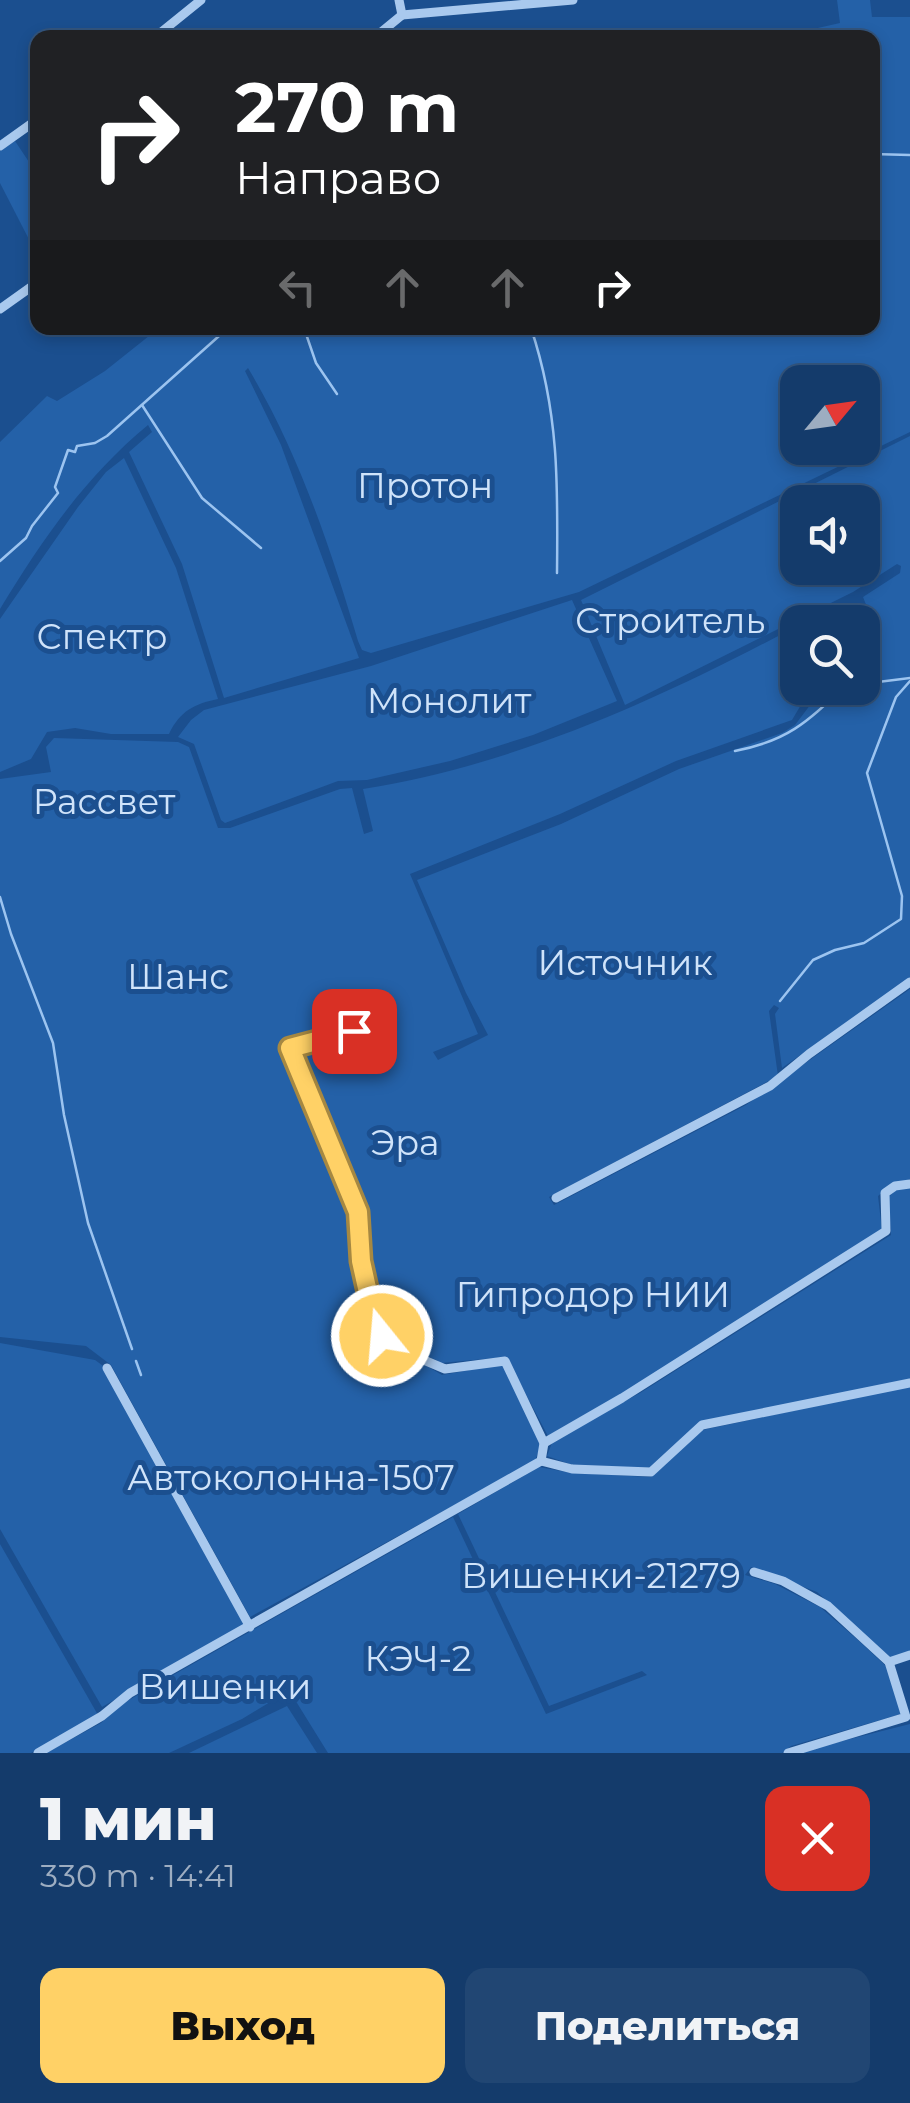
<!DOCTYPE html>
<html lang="ru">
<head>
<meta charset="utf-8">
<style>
	body { margin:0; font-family:Montserrat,sans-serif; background:#214673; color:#f1f3f6; height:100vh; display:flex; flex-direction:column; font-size:38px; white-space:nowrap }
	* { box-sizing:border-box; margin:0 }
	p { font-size:32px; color:#9dadc1 }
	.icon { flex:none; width:55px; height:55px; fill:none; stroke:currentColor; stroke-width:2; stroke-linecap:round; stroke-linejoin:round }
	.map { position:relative; height:1753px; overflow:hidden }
	.panel { display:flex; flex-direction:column; background:#143b6b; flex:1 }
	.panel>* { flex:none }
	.banner { position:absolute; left:30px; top:30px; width:850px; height:305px; border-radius:20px; box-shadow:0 5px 15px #0003,0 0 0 2px #33557e; background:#202124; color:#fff; overflow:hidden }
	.needle { width:65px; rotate:61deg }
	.controls { position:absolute; left:780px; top:365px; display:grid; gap:20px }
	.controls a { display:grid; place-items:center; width:100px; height:100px; border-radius:20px; background:#143b6b; box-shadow:0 5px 15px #0003,0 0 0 2px #33557e; font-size:50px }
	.pin { position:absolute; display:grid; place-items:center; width:85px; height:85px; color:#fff; margin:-42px; border-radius:20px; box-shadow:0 5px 15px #0006 }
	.me { position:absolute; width:110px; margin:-55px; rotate:343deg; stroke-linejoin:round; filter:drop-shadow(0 0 8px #0008) }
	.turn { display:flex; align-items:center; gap:35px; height:210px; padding:0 40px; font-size:45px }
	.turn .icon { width:130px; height:130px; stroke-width:2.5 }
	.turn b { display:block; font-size:70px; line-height:85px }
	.lanes { display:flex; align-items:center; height:95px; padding:0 40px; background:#0003; justify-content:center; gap:50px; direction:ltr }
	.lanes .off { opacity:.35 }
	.round { display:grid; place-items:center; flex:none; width:105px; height:105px; border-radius:20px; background:#214673 }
	.overview { display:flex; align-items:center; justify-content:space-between; height:170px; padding:0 40px }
	h1 { font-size:60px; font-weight:800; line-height:75px }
	.primary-button { display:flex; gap:20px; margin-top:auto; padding:20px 40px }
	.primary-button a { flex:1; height:115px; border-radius:20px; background:#ffd166; color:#111; font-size:40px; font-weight:800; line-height:115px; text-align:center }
	.primary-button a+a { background:#214673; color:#f1f3f6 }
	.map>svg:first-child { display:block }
	.green { fill:#2461a8; fill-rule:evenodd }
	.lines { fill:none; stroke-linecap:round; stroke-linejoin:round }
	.stream { stroke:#9cc4f0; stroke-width:2.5 }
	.minor { stroke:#a9c9ee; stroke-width:9 }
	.route-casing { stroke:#a68842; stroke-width:25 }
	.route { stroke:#ffd166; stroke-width:18 }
	.labels { text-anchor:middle; stroke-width:10; stroke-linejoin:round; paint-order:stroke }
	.park-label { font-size:35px; fill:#cfe3fa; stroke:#1b4f8f }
</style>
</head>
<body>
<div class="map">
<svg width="910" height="1753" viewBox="0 0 910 1753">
	<rect width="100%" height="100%" fill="#1b4f8f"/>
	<g class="green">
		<path d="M837,0H870L872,17H910V432L579,592L371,653L362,650L358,641C331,549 298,451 248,368L245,371L281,445L359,658L224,698L182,564L129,452L152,432L148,425C85,477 42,540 0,609V442L47,396L57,401L105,371L159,328H872V38L794,37L800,32L840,23ZM798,382H862V448H798Z"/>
		<path d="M15,141L37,174V255L0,183V151Z"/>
		<path d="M910,436V978L782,1068L775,1014L779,1008L774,1005L769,1011L778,1076L549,1197L554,1205L746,1105L910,989V1179L886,1189L878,1196L882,1230L625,1392L548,1436L506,1357L441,1363C427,1353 411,1355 394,1350L374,1306L363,1219L295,1053L358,1034L355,1029L285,1046L355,1218L365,1309L382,1355L383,1368L420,1362L442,1375L503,1364L541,1445L535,1461L250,1617L111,1365L86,1346L0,1337V779L51,772L46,747L54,738L178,742L189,747L218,828H230L340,789L352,788L364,834L373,831L363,789C516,765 662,698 797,626L798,688H811L792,720L676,761L560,814L410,874L478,1034L433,1052L438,1060L488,1035L466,993L417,880L561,824L679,769L782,733L795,725L823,688H862L863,658L872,652L874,625L863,597L900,573L901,566L897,564L853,592L625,705L581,600ZM798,502H862V568H798Z"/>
		<path d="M124,458L176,568L218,699C194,704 180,711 169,734H111L75,728L47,732L31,759L0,772V619L78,507L106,472Z"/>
		<path d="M572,600L617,701L533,735L450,761L367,780L338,781L225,823L221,820L194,744L178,737L191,720L204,710L371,666Z"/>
		<path d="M910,1187V1380L700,1422L652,1468L575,1466L547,1456L553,1440L640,1393L891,1235L888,1198L896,1189Z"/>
		<path d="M0,1343L95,1360L106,1368L246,1624L102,1707L0,1529Z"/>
		<path d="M910,1386V1651L891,1658L817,1592L751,1567L745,1575L775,1584L820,1607L859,1641L887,1667L901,1714L791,1746L782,1753H328L297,1703L285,1693L242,1719L169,1753H46L101,1723L120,1705L453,1517L546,1714L647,1675L642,1671L549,1706L458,1514L539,1467L572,1473L651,1477L702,1430Z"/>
		<path d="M0,1544L98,1715L31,1753H0Z"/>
		<path d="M287,1706L317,1753H189Z"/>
		<path d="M910,1724V1753H794Z"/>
	</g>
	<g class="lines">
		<g class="stream">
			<path d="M872,154L910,155"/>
			<path d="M304,328L316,363L337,394"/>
			<path d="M531,328C559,412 558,485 557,573"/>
			<path d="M142,405L202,498L261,548"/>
			<path d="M0,561L26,538L32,526L58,493L55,487L68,450L75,452L77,446L95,443L107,436L228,328"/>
			<path d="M862,684L910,678"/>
			<path d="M735,751C787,741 806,723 843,688"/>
			<path d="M0,897L11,934L53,1043L64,1115L88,1223L132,1349"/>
			<path d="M780,1001L813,960L835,950L864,943L901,919L902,896L867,773L896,697L910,681"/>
			<path d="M136,1361L141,1375"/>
		</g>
		<g class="minor">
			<path d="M402,15L573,0"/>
			<path d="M154,38L201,0"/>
			<path d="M374,38L402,15L399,0"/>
			<path d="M0,146L38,119"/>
			<path d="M0,309L38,282"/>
			<path d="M556,1198L770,1086L809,1054L910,982"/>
			<path d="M107,1368L250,1627"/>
			<path d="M544,1443L622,1398L886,1231L885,1193L895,1186L910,1184"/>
			<path d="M541,1461L572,1469L651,1472L702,1425L910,1383"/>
			<path d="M754,1572L783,1581L828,1606L889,1662L906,1717L788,1753"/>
			<path d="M889,1662L910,1655"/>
			<path d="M38,1753L102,1716L130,1693L541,1461L544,1443L505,1361L445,1369L419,1358L390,1357L373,1315L361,1261L358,1212L290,1048L354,1031"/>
		</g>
	</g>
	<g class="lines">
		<defs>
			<path id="route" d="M354,1031L290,1048L358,1212L361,1261L373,1315L382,1336"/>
		</defs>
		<use href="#route" class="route-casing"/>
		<use href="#route" class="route"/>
	</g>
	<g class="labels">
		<g class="park-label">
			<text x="425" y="498">Протон</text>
			<text x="670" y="633">Строитель</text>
			<text x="102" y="649">Спектр</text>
			<text x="449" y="713">Монолит</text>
			<text x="104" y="814">Рассвет</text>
			<text x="625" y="975">Источник</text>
			<text x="178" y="989">Шанс</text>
			<text x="405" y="1155">Эра</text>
			<text x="593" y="1307">Гипродор НИИ</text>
			<text x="291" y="1490">Автоколонна-1507</text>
			<text x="601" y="1588">Вишенки-21279</text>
			<text x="418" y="1671">КЭЧ-2</text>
			<text x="225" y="1699">Вишенки</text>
		</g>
	</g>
</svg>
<div class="controls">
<a><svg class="needle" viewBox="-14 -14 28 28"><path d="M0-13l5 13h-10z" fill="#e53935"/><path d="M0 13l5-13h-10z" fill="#9dadc1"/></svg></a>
<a><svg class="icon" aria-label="sound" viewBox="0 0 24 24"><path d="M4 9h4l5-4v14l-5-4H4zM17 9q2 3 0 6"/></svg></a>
<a><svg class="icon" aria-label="search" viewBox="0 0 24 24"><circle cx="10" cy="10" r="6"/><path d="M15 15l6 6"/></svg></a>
</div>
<div class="pin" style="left:354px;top:1031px;background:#d93025"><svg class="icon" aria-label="arrive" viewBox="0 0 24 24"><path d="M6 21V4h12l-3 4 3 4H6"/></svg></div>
<svg class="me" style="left:382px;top:1336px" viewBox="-20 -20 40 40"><circle r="17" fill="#ffd166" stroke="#fff" stroke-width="3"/><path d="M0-11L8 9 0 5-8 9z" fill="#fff"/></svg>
<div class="banner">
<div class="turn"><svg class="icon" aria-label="right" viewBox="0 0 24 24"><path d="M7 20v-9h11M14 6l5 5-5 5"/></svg><div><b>270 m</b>Направо</div></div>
<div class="lanes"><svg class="icon off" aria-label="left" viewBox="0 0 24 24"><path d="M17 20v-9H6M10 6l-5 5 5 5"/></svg><svg class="icon off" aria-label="ahead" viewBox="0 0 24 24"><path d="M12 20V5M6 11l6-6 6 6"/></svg><svg class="icon off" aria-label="ahead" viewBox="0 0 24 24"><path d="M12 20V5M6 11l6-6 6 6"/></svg><svg class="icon" aria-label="right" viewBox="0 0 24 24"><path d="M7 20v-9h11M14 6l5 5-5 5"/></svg></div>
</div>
</div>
<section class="panel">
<div class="overview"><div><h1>1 мин</h1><p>330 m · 14:41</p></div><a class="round" style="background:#d93025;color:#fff"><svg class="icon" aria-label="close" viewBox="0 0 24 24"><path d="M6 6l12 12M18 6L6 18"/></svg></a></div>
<div class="primary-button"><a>Выход</a><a>Поделиться</a></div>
</section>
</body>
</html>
